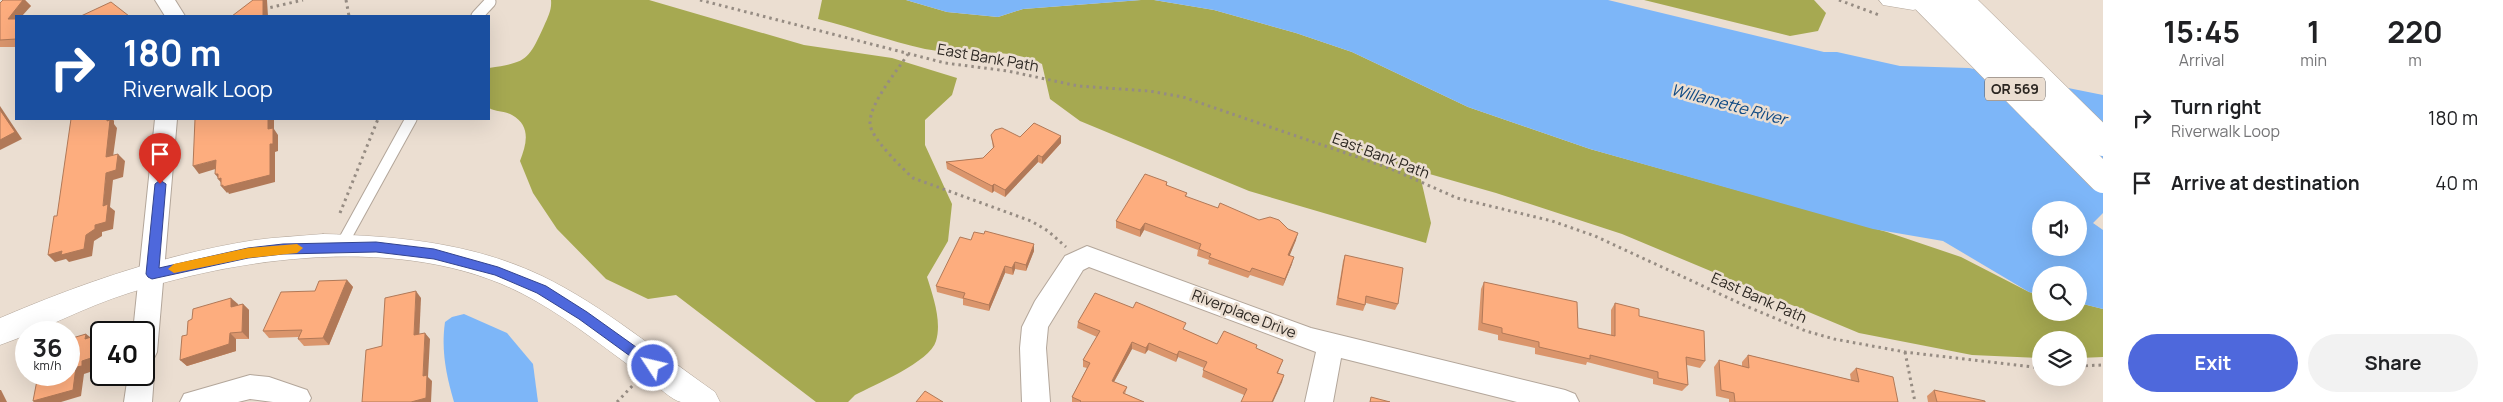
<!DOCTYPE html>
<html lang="en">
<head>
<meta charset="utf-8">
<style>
	body { margin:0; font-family:Manrope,sans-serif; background:#f2f2f2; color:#202124; height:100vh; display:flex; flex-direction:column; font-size:19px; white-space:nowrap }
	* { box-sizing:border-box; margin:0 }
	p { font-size:16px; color:#757577 }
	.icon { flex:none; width:28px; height:28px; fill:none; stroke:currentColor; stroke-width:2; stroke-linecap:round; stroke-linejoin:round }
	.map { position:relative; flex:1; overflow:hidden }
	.details { display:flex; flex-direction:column; background:#fff; width:400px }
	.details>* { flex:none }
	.hud { position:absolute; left:15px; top:15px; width:475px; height:105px; border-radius:0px; box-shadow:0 5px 20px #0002; background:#1a4fa0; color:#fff; overflow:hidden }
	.fabs { position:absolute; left:2032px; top:201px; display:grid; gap:10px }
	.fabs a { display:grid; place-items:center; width:55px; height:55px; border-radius:50%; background:#fff; box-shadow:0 5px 20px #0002; font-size:25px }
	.speed { position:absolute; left:15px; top:321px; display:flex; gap:10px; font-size:25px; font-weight:700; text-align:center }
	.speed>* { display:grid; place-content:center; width:65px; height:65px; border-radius:50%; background:#fff; box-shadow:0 5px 20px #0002; line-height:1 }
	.speed small { font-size:12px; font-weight:400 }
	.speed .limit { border:2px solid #111; border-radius:8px; background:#fff; color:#111 }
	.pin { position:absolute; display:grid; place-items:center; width:42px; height:42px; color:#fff; margin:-51px -21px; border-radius:50% 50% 50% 0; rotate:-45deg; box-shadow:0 0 5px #0007 }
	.pin .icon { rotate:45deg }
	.me { position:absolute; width:55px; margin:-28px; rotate:305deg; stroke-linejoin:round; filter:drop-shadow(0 0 4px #0008) }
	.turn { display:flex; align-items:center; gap:18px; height:105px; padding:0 25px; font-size:22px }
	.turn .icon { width:65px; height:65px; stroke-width:2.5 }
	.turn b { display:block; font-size:35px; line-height:42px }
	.eta { display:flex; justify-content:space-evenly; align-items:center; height:85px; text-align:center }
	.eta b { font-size:30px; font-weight:700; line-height:35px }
	.cta { display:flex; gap:10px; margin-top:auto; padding:10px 25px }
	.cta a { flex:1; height:58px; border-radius:30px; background:#4e68dc; color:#fff; font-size:20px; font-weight:700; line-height:58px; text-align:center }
	.cta a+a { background:#f2f2f2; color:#202124 }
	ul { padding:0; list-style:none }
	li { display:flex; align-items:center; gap:15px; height:65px; padding:0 25px }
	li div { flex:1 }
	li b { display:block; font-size:19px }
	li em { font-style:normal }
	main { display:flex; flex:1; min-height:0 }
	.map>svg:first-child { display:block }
	.forest { fill:#a6a951 }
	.water { fill:#7db6f8; fill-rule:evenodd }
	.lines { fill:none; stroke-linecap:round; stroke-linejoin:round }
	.service-casing { stroke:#b3a69a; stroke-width:13 }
	.minor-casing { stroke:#b3a69a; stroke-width:2 }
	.tertiary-casing { stroke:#b3a69a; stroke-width:1 }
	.path { stroke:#968c83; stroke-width:3; stroke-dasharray:2.5 4; stroke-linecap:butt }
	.service { stroke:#fff; stroke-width:11 }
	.minor { fill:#fff; fill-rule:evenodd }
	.tertiary { fill:#fff; fill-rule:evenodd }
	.motorway-bridge-casing { stroke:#b3a69a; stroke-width:29; stroke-linecap:butt }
	.motorway-bridge { stroke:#fff; stroke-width:28 }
	.wall { fill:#da956c }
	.shaded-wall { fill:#b17958 }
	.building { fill:#fdad7e; stroke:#b17958 }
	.route { fill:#4e68dc; stroke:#33448f }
	.slow { fill:#f59e0b }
	.labels { text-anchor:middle; stroke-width:5; stroke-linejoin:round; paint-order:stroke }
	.shield { fill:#ebded1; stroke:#655d56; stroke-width:1 }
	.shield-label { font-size:14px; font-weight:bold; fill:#2b2621 }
	.street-label { font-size:15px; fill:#2b2621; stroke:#ebded1 }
	.water-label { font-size:16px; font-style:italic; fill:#0c4883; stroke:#ebded1 }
</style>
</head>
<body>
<main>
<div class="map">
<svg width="2103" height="402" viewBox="0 0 2103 402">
	<rect width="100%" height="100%" fill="#ebded1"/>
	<g class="forest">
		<path d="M551,0H649L804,45L892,58L957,78L952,95L925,120V145L952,204L948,241L927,277C933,296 942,321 936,341C930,362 874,385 855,395L848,402H816L676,295L648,299L606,279L557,229L533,193L520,161C527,143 531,126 512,115C505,111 496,112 489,108V68C527,62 528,61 544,26C548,17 552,10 551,0Z"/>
		<path d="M822,0H906L947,12L998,17L1023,9L1141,0H1154L1214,10L1296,33L1352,52L1468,107L1590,149L1887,232L1961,257L2029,292L2041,295V312H2079V303L2103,309V357L2079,358V340H2041V358L1972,355L1859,333L1622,234L1496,193L1419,171L1431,223L1426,243L1249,191L1080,121L1050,99L1042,64C1006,45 963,57 925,49C889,41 854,28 818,19Z"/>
		<path d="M1644,0H1814L1826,13L1818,31L1790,36Z"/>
	</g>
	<g class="water">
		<path d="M906,0H1141L1023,9L998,17L947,12Z"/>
		<path d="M1154,0H1608L1824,52H1837L1900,66L1969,68L2103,95V213L2093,223L2103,230V309L2079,303V275H2041V295L2029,292L1943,241L1873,229L1590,149L1468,107L1352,52L1296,33L1214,10ZM2041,210H2079V248H2041Z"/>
		<path d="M464,314L507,333L533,364L538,402H454C446,375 441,350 445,322L452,317Z"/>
	</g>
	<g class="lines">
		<defs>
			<g id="service">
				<path d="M477,16L490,2"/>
				<path d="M341,246L411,119"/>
			</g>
			<g id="minor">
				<path d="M155,0H175L185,16H165Z"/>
				<path d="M155,119H177L157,352L153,360L144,363V332H133Z"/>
				<path d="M1087,246L1311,328L1565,390L1575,394L1579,402H1517L1341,358L1333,402H1305L1316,352L1089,267L1083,270L1048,327L1046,348L1050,402H1022L1020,348L1022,327L1035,301L1065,256Z"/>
				<path d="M144,364L150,367L154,375L152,402H124L128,375H144Z"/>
				<path d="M250,375L269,377L307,390L311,398L309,402H273L250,399L238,402H180L184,394Z"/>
			</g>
			<g id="tertiary">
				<path d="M1879,0H1938L1934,5L1913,10L1883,5Z"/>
				<path d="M323,234C398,236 473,243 542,276C604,306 659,353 715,392L720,402C708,402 693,402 681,402C671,400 658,386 649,380C611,353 575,323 534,300C418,233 251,254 129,293C84,307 43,330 0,345V318C82,283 166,254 255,240C277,237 301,236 323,234Z"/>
			</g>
		</defs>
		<use href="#service" class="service-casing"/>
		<use href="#minor" class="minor-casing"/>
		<use href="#tertiary" class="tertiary-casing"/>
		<g class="path">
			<path d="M346,0L349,16"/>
			<path d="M700,0L945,63L1008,71L1078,86L1149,91L1183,97L1389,168L1457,198L1552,221L1595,236L1748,307L1806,331L1834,339L1905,352L2041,368"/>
			<path d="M1839,0L1879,15"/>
			<path d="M264,9L303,0"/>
			<path d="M908,54C897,71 869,104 870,124C871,138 903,169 913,178L1031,221L1048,231L1066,247"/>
			<path d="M340,213L378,119"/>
			<path d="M1905,352L1915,402"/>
			<path d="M2079,366L2103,365"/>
			<path d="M617,402L636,382"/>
		</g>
		<use href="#service" class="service"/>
		<use href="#minor" class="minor"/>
		<use href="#tertiary" class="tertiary"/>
		<defs>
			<g id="motorway-bridge">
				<path d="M1926,0L2103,179"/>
				<path d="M1958,0L2103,142"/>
			</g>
		</defs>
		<use href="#motorway-bridge" class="motorway-bridge-casing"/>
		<use href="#motorway-bridge" class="motorway-bridge"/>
	</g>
	<g class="wall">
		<path d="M3,0H25L31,6L16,16V47H0V3Z"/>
		<path d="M991,135L1020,137L1061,136V143L1042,164L1038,162L1005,197L994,191L992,193L947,169L946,162L983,158L993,148Z"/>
		<path d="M1167,182V186L1187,193L1186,197L1296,240L1289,256L1292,264L1283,286L1250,275L1248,278L1208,264L1209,260L1197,256L1198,250L1144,230L1140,237L1116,228V221Z"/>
		<path d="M971,240L1034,251L1026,271L1015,269L1013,275L1005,273L989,311L963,305V299L937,292L936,286Z"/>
		<path d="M1345,255L1398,304L1395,310L1366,303L1363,311L1336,305L1343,261Z"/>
		<path d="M347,280L353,287L329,345L304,346L298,339L299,337L269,338L263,331L315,291Z"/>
		<path d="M1484,282L1578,328L1611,335V310L1615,303L1639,316L1705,361L1700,368L1687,365L1688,385L1682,391L1653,384V379L1587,362L1586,365L1535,354V348L1498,340V335L1478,330L1481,289Z"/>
		<path d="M238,304V305L243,304L249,310V339H236V351L187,366L180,360L187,335Z"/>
		<path d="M1078,322L1185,330L1217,344L1256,349L1283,360L1278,373L1282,382L1244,395L1202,377L1204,368L1178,357L1176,362L1148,350L1145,354L1132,349L1114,382L1127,387L1125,394L1144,402H1072V397L1087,368L1083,367V360L1097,337L1077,328Z"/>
		<path d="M1748,355L1851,380L1850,374L1856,368L1898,402H1729V399L1716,396L1714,367L1719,360L1742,366V362Z"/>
		<path d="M1934,390L1985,402H1928L1927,396Z"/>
	</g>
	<g class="shaded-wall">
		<path d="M23,0H25L31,6L22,16H16V23L8,19Z"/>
		<path d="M263,0H267L268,16H263Z"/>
		<path d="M0,106L22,139L0,150Z"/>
		<path d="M107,119H113L114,121V124L117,128L112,164L106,157Z"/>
		<path d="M268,119H274V129L278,135V151L275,152V182L229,194L228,192L227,193L221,186L223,185L218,179H219L215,174L268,129Z"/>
		<path d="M1061,136V143L1042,164V157Z"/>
		<path d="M118,154L125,161L123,177L113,180L110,207L115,211L113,229L102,232V236L94,241L92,256L69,262L66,259L55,262L48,255L86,235L95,225L103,206L106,173Z"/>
		<path d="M1038,155V162L1005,197V190Z"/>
		<path d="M216,160L222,167L199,174L193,166Z"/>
		<path d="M994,184V191L992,193V186Z"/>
		<path d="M1145,223L1144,230L1140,237V230Z"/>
		<path d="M1298,233L1296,240L1287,262L1288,255Z"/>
		<path d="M1034,244V251L1026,271V265Z"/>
		<path d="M1294,257L1292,264L1283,286L1285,279Z"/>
		<path d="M1015,262V269L1013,275L1012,268Z"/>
		<path d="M1005,266V273L989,311V305Z"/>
		<path d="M347,280L353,287L329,345L323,338Z"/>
		<path d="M416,291L421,298L419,342L414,335Z"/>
		<path d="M231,298L238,304L237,314L231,307Z"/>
		<path d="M243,304L249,310V339L242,332Z"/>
		<path d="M230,333L236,339V351L187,366L180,360Z"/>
		<path d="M425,333L430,339L428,377L432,381L431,402H411L423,376Z"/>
		<path d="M86,334L94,340L85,339Z"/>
		<path d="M94,336L101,342V349L99,365L90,367V372L84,374L81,396L61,402H34L33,401L76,367L82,361Z"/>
		<path d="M1132,342V349L1111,387L1112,381Z"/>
		<path d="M1149,343L1148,350L1145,354L1146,348Z"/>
		<path d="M1179,351L1178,357L1176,362L1177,355Z"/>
		<path d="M1284,375L1282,382L1273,402H1272Z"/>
		<path d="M0,390H1L7,402H0Z"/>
	</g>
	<g class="building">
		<path d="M3,0H23L8,19H16V39L0,40V3Z"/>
		<path d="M253,0H263V16H232Z"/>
		<path d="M111,2L129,16H81Z"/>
		<path d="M0,110L15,132L0,140Z"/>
		<path d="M71,119H107V121L110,120L106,157L118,154L116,170L106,173L103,206L108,204L106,222L95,225V229L86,235L84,249L61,255L62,251L48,255L54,216H57Z"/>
		<path d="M195,119H268V129L273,128V144H270V175L223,187V185L221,186V178L218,179V174H215L216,160L193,166Z"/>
		<path d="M1034,123L1061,136L1042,157L1038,155L1005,190L994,184L992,186L946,162L983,158L994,147L991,135L995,130L1002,128L1020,137Z"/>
		<path d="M1145,174L1167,182L1166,185L1187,193L1185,196L1218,208L1220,203L1259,220L1270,217L1279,220L1288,229L1298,233L1288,255L1294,257L1285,279L1252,268L1250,272L1209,257L1211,254L1199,249L1201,244L1145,223L1140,230L1116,221Z"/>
		<path d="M985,231L1034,244L1026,265L1015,262L1012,268L1005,266L989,305L963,298L965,293L936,286L960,237L971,240L974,232L984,234Z"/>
		<path d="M1345,255L1403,268L1398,304L1366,296L1365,305L1338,298Z"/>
		<path d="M347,280L323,338L298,339L302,330L263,331L281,292L315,291L319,281Z"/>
		<path d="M1484,282L1577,302L1578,328L1615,336V303L1639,309V316L1704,331L1705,361L1686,357L1688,385L1658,378V372L1590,355V359L1539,347V342L1502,333V328L1482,323Z"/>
		<path d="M416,291L414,335L425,333L423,376L427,375L426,398L411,402H362L366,350L382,346L385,298Z"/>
		<path d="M1095,293L1133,308L1136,302L1186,323L1183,329L1217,344L1224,331L1257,345L1256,348L1283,360L1277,373L1284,375L1272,402H1241L1247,389L1203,370L1207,362L1179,351L1177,355L1149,343L1146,348L1132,342L1112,381L1127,387L1123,393L1144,402H1080L1081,401L1072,397L1090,363L1083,360L1100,331L1078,322Z"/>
		<path d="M231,298V307L243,304L242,332L230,333L229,344L180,360L182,336L187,335L188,321L192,319L193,309Z"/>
		<path d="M86,334L85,339L94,336L91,358L82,361V366L76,367L73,390L33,401L38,375H69V339Z"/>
		<path d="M1748,355L1859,382L1856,368L1893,377L1898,402H1735L1734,393L1721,390L1719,360L1749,368Z"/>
		<path d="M1934,390L1985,401V402H1937Z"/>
		<path d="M925,391L943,402H916Z"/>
		<path d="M1371,397L1390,402H1370Z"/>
	</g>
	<path class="route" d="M160,180L166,184L159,268L248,248L283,244L376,242L434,249L498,267L546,286L587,312L657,362L659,366L653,371L648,369L579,319L537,293L495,275L434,259L376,252L283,254L248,258L152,279L148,277L146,274L155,184Z"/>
	<path class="slow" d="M297,244L303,248L297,253L248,258L174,273L168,269L174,264L248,248Z"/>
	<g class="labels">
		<rect class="shield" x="1985" y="77.5" width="60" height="23" rx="4"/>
		<g class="shield-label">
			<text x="2015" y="94">OR 569</text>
		</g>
		<g class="street-label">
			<text transform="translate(988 58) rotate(10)" y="5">East Bank Path</text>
			<text transform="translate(1381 156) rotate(21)" y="5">East Bank Path</text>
			<text transform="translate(1759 298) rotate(24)" y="5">East Bank Path</text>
			<text transform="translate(1244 314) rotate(21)" y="5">Riverplace Drive</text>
		</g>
		<g class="water-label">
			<text transform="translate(1729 104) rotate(15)" y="6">Willamette River</text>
		</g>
	</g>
</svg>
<div class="fabs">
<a><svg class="icon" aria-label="sound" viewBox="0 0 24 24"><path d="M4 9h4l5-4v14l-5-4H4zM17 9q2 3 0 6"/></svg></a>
<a><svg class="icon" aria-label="search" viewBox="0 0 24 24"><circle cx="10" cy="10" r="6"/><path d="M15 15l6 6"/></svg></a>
<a><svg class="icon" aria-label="layers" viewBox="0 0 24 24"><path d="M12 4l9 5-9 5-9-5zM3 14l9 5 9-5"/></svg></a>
</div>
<div class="speed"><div>36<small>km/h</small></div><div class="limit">40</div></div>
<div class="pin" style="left:160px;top:184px;background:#d93025"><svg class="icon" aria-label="arrive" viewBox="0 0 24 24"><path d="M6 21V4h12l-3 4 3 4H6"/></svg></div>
<svg class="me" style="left:653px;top:366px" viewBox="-20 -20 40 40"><circle r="17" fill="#4e68dc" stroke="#fff" stroke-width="3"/><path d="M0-11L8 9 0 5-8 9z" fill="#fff"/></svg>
<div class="hud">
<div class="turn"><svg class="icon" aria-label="right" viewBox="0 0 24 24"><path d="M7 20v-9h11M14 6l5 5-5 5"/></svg><div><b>180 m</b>Riverwalk Loop</div></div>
</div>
</div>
<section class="details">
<div class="eta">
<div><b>15:45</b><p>Arrival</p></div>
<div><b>1</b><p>min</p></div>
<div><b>220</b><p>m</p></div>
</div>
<ul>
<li><svg class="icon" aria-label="right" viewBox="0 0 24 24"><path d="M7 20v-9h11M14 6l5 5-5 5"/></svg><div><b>Turn right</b><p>Riverwalk Loop</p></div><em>180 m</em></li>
<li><svg class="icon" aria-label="arrive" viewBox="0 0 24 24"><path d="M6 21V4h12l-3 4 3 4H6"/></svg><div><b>Arrive at destination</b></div><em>40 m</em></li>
</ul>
<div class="cta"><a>Exit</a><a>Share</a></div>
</section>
</main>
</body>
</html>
